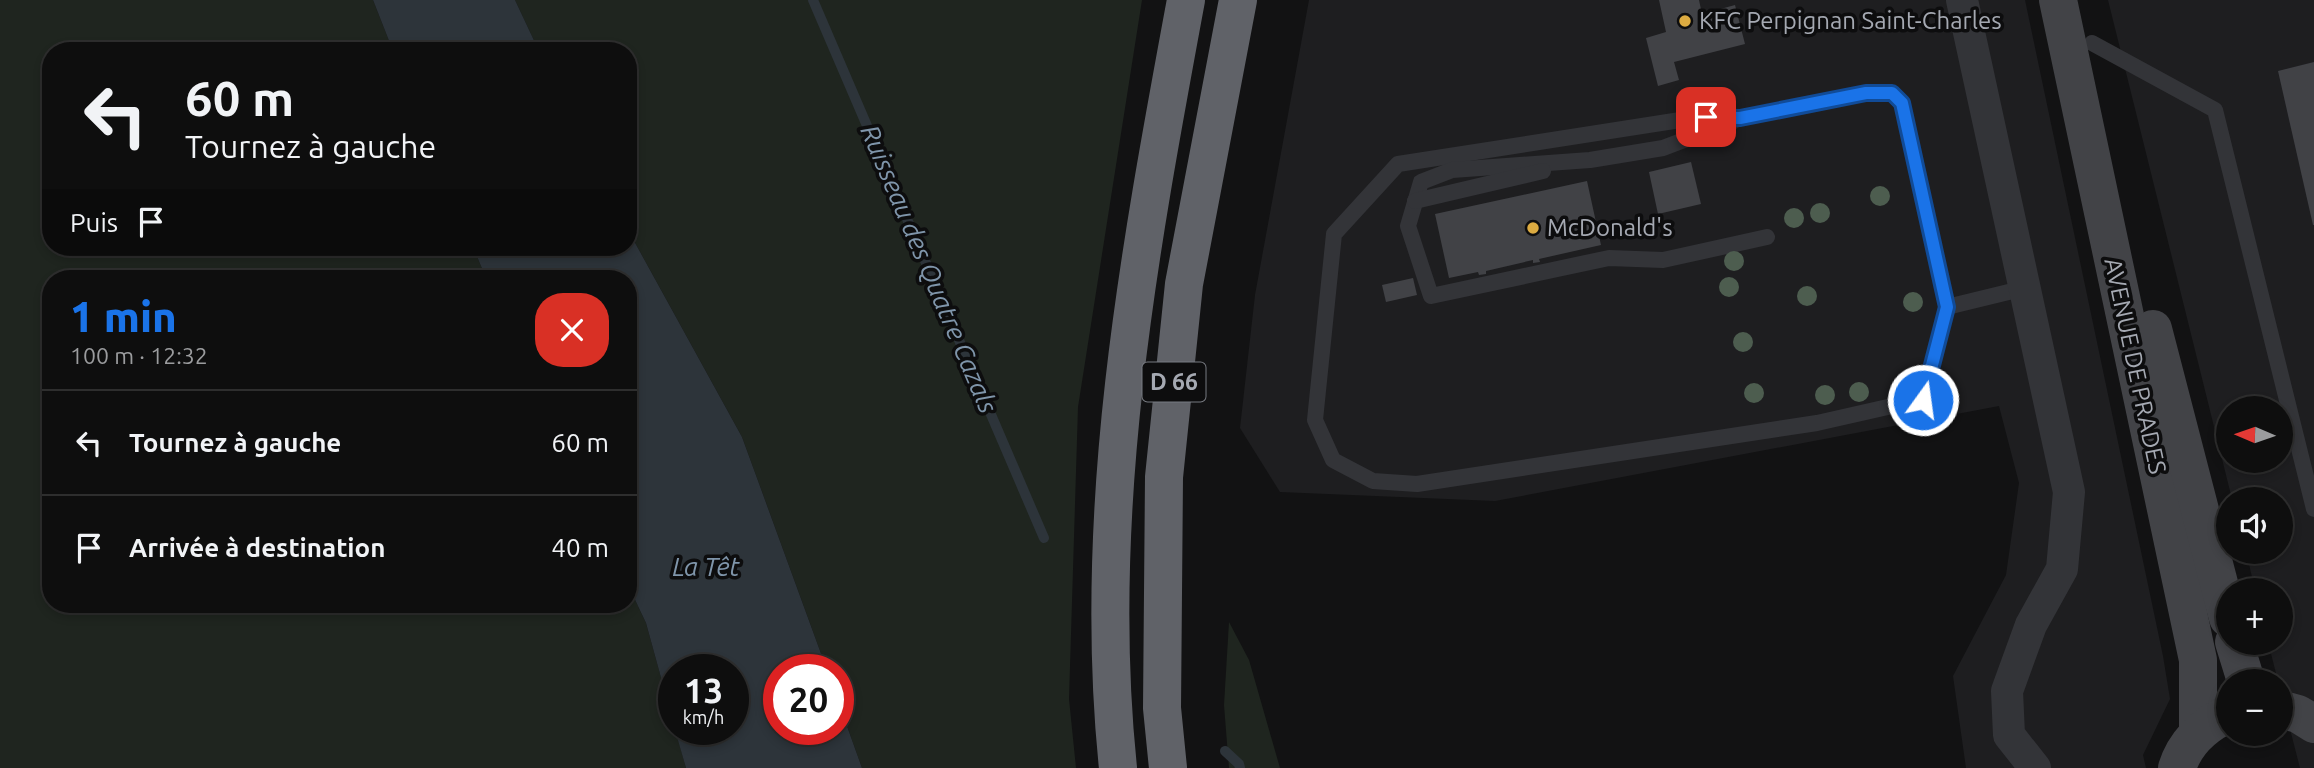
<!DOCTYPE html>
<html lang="fr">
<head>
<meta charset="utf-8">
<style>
	body { margin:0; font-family:Ubuntu,sans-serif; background:#1c1c1c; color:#f1f3f6; height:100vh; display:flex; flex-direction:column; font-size:26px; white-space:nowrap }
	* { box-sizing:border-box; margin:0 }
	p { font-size:23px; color:#9b9c9e }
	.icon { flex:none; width:38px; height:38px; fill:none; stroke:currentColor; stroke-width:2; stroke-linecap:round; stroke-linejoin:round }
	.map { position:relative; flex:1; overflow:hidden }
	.side { position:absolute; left:42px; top:270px; width:595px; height:343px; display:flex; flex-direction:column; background:#0e0e0e; border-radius:28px; box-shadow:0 4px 10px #0003,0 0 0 2px #2e2e2e }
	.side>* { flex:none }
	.hud { position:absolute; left:42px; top:42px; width:595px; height:214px; border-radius:28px; box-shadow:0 4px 10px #0003,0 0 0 2px #2e2e2e; background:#0e0e0e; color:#f1f3f6; overflow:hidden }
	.needle { width:46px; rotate:272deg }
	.buttons { position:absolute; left:2216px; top:396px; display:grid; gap:14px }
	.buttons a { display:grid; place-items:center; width:77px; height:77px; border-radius:50%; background:#0e0e0e; box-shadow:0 4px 10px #0003,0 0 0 2px #2e2e2e; font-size:35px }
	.speed { position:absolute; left:658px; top:654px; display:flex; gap:14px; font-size:35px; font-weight:700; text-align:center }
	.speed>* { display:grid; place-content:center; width:91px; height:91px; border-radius:50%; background:#0e0e0e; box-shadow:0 4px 10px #0003,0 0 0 2px #2e2e2e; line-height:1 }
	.speed small { font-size:18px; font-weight:400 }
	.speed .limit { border:10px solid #d22; background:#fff; color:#111 }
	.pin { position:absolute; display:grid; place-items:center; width:60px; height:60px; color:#fff; margin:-30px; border-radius:14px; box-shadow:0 4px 10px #0006 }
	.me { position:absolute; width:77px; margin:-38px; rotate:14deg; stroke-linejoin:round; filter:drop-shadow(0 0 5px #0008) }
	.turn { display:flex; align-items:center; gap:24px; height:147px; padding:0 28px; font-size:32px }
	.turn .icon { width:91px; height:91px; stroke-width:2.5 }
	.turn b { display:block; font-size:49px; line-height:60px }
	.then { display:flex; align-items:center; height:66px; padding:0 28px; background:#0003; gap:14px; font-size:26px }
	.round { display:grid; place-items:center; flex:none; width:74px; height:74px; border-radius:28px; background:#1c1c1c }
	.headline { display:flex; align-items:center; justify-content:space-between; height:119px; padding:0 28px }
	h1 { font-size:42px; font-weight:800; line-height:52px; color:#1a73e8 }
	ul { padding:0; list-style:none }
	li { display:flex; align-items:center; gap:21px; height:105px; padding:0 28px; border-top:2px solid #2e2e2e }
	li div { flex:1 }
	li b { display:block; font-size:26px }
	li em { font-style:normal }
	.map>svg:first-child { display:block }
	.built { fill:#1e1e20; fill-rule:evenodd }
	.green { fill:#1f251f }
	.water { fill:#2d343a }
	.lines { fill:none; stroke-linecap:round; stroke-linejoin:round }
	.stream { stroke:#2d343a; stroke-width:10 }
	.building { fill:#414246 }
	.lane { stroke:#333438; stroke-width:16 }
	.street { stroke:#333438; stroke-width:32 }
	.secondary { stroke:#424347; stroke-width:38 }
	.highway { stroke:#606268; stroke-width:38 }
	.tree { fill:#4d5d4f }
	.route-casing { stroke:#114b97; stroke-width:18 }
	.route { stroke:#1a73e8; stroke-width:12 }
	.poi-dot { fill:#dcab41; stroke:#0d0d0e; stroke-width:2.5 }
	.labels { text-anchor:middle; stroke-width:7; stroke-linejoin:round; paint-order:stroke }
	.shield { fill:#0d0d0e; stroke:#777a81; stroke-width:2 }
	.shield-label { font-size:23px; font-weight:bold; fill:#a5a9b2 }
	.poi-label { font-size:24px; fill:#a5a9b2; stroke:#0d0d0e; text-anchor:start }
	.street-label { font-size:24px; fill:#a5a9b2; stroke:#0d0d0e }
	.water-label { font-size:26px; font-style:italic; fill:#7f95aa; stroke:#0d0d0e }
</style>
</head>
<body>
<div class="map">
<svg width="2314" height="768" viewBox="0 0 2314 768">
	<rect width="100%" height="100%" fill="#121213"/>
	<g class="built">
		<path d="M1309,0H2025L2163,656L2170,699L2143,755L2146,768H1966L1953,676L2006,575L2019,483L1999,406L1495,501L1280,492L1240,428L1255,295Z"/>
		<path d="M2108,0H2314V768H2300L2280,690V681H2278L2268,642H2280V590H2255L2246,551H2280V499H2232ZM2228,408H2280V460H2228Z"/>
	</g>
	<g class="green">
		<path d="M0,0H373L393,51H51V247H473L486,278H51V604H628V585L646,623L686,768H0Z"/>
		<path d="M515,0H1142L1078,407L1069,699L1076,768H862L838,701V670H827L742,437L628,230V51H539Z"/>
		<path d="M1229,622L1249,660L1280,768H1229L1224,705Z"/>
	</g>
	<g class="water">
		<path d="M373,0H515L539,51H393Z"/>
		<path d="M628,230L742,437L827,670H779V730H838V701L862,768H686L675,730H733V670H674V725L646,623L628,585V278H486L473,247H628Z"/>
	</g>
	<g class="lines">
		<g class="stream">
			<path d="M813,0L1044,538"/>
			<path d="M1225,751L1239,764L1240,768"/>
		</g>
	</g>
	<g class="building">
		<path d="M1659,0H1699L1702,14L1735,5L1745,44L1674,62L1679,80L1658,86L1646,38L1666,32Z"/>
		<path d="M2314,62V225H2313L2278,71Z"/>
		<path d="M1691,162L1701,204L1658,214L1649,172Z"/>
		<path d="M1587,181L1601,245L1539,259L1540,262L1533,263V260L1486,271V274L1479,275L1478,272L1449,278L1435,214Z"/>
		<path d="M1413,278L1417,295L1386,302L1382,285Z"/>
	</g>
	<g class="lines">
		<g class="lane">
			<path d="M2092,43L2215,110L2314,509"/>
			<path d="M1866,93H1892L1902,103L1947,307L1923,399L1817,423L1417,484L1373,481L1333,460L1315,420L1334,234L1398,164L1706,116L1739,118Z"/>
			<path d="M1734,121L1663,148L1590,160L1452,170L1421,182L1408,226L1431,296L1609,258L1663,260L1767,237"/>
			<path d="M1415,201L1543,171"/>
			<path d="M1947,307L2025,288"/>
		</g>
		<path class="street" d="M1962,0L2069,492L2062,569L2031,625L2007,691L2009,735L2035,768"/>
		<g class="secondary">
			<path d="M2058,0L2198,660V733"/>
			<path d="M2153,329L2228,618"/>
			<path d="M2234,642L2246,681"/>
			<path d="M2280,709L2298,714L2314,724"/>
			<path d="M2177,768C2185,743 2204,725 2228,714"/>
		</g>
		<g class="highway">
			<path d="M1118,768C1091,510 1139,253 1186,0"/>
			<path d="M1168,768L1162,708L1164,477L1184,284L1238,0"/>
		</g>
	</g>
	<g class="tree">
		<circle cx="1880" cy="196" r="10"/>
		<circle cx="1820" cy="213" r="10"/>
		<circle cx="1794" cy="218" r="10"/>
		<circle cx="1734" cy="261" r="10"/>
		<circle cx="1729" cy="287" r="10"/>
		<circle cx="1807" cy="296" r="10"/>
		<circle cx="1913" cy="302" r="10"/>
		<circle cx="1743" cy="342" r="10"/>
		<circle cx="1859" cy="392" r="10"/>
		<circle cx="1754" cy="393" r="10"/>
		<circle cx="1825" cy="395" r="10"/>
	</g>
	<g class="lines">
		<defs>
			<path id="route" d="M1706,117L1740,118L1866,93H1892L1902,103L1947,307L1923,400"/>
		</defs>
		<use href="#route" class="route-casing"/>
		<use href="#route" class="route"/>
	</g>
	<g class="poi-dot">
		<circle cx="1685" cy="21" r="7"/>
		<circle cx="1533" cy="228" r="7"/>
	</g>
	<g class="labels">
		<rect class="shield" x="1142.5" y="362.5" width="63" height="39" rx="5"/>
		<g class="shield-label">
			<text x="1174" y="390">D 66</text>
		</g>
		<g class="poi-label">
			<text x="1699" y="29">KFC Perpignan Saint-Charles</text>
			<text x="1547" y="236">McDonald's</text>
		</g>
		<g class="street-label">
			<text transform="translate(2135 366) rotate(78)" y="8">AVENUE DE PRADES</text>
		</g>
		<g class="water-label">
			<text transform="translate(929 269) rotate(67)" y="9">Ruisseau des Quatre Cazals</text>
			<text x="706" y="576">La Têt</text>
		</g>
	</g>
</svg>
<div class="buttons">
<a><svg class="needle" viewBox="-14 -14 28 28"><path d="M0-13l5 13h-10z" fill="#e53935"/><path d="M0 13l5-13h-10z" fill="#9b9c9e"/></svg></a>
<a><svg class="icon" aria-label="sound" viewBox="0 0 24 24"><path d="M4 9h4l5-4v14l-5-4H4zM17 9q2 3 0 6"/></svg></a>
<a>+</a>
<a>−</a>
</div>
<div class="speed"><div>13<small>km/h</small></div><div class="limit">20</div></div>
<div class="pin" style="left:1706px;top:117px;background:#d93025"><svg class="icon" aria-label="arrive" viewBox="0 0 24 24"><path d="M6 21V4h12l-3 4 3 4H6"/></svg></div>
<svg class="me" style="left:1923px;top:400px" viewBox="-20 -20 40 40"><circle r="17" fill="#1a73e8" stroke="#fff" stroke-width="3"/><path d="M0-11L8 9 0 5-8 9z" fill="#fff"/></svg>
<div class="hud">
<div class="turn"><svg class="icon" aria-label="left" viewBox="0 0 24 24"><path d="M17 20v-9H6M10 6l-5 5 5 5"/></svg><div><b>60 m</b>Tournez à gauche</div></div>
<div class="then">Puis<svg class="icon" aria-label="arrive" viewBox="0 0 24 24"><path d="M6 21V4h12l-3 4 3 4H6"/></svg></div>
</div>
<section class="side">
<div class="headline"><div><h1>1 min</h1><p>100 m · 12:32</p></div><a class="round" style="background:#d93025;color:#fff"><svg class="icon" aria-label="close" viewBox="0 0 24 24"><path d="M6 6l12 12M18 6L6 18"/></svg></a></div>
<ul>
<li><svg class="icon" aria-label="left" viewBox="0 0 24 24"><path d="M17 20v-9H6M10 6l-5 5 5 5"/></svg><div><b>Tournez à gauche</b></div><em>60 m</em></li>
<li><svg class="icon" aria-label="arrive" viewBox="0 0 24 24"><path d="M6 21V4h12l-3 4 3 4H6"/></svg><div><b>Arrivée à destination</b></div><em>40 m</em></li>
</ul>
</section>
</div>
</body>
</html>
